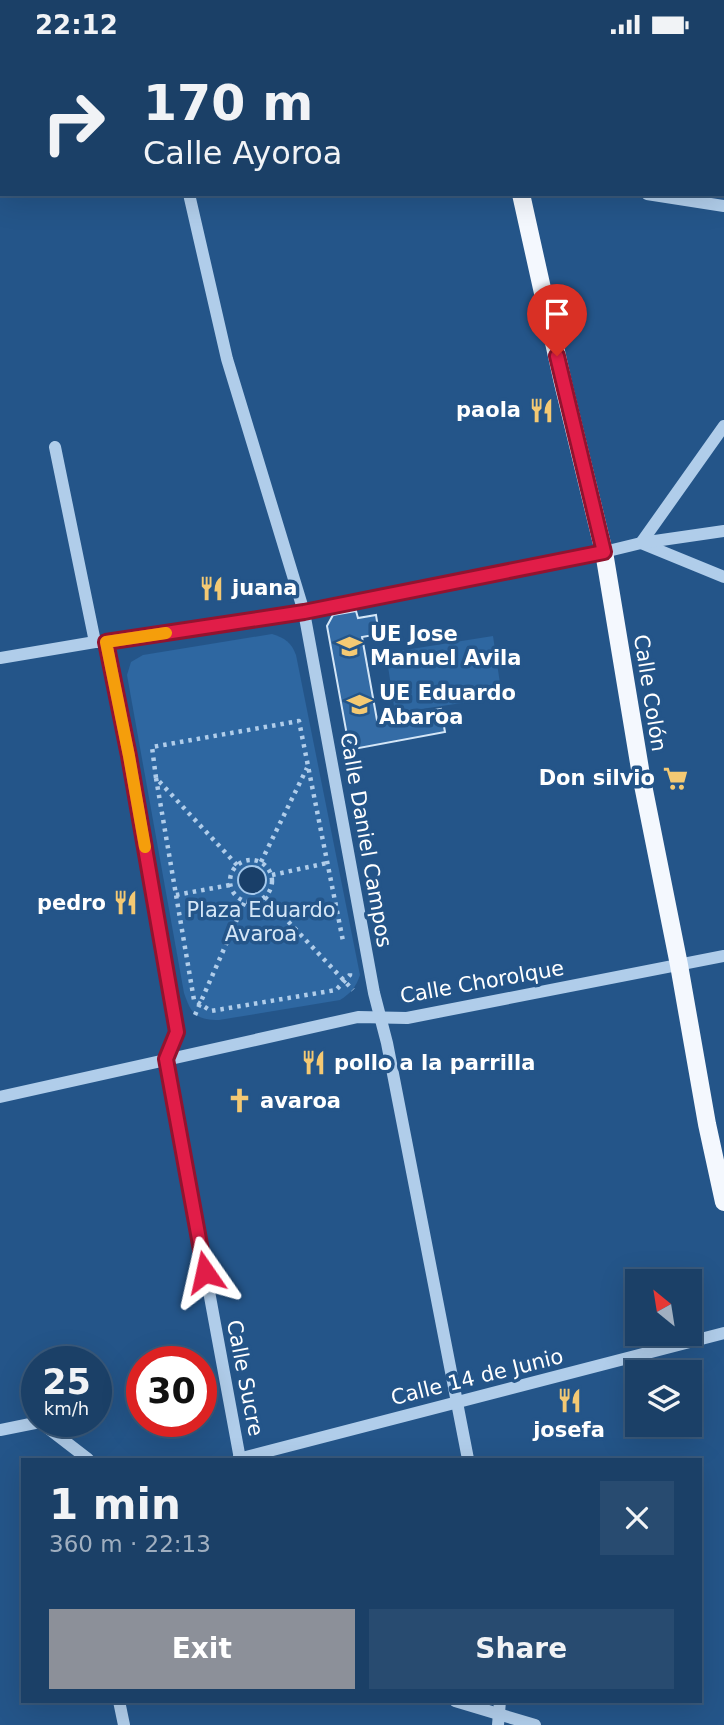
<!DOCTYPE html>
<html lang="en">
<head>
<meta charset="utf-8">
<style>
	body { margin:0; font-family:"DejaVu Sans",sans-serif; background:#284b70; color:#f1f3f6; height:100vh; display:flex; flex-direction:column; font-size:26px; white-space:nowrap }
	* { box-sizing:border-box; margin:0 }
	p { font-size:23px; color:#a0afc0 }
	.icon { flex:none; width:38px; height:38px; fill:none; stroke:currentColor; stroke-width:2; stroke-linecap:round; stroke-linejoin:round }
	.map { position:relative; flex:1; overflow:hidden }
	.details { position:absolute; left:21px; top:1409px; width:681px; height:245px; display:flex; flex-direction:column; background:#1b4067; border-radius:0px; box-shadow:0 7px 28px #0002,0 0 0 2px #39597b }
	.details>* { flex:none }
	.guide { position:absolute; left:0px; top:0px; width:724px; height:147px; box-shadow:0 7px 28px #0002,0 0 0 2px #39597b; background:#1b4067; color:#f1f3f6; overflow:hidden }
	.needle { width:46px; rotate:330deg }
	.fabs { position:absolute; left:625px; top:1220px; display:grid; gap:14px }
	.fabs a { display:grid; place-items:center; width:77px; height:77px; border-radius:0px; background:#1b4067; box-shadow:0 7px 28px #0002,0 0 0 2px #39597b; font-size:35px }
	.speed { position:absolute; left:21px; top:1297px; display:flex; gap:14px; font-size:35px; font-weight:700; text-align:center }
	.speed>* { display:grid; place-content:center; width:91px; height:91px; border-radius:50%; background:#1b4067; box-shadow:0 7px 28px #0002,0 0 0 2px #39597b; line-height:1 }
	.speed small { font-size:18px; font-weight:400 }
	.speed .limit { border:10px solid #d22; background:#fff; color:#111 }
	.pin { position:absolute; display:grid; place-items:center; width:60px; height:60px; color:#fff; margin:-72px -30px; border-radius:50% 50% 50% 0; rotate:-45deg; box-shadow:0 0 7px #0007 }
	.pin .icon { rotate:45deg }
	.me { position:absolute; width:77px; margin:-38px; rotate:349deg; stroke-linejoin:round; filter:drop-shadow(0 0 5px #0008) }
	.turn { display:flex; align-items:center; gap:24px; height:147px; padding:0 28px; font-size:32px }
	.turn .icon { width:91px; height:91px; stroke-width:2.5 }
	.turn b { display:block; font-size:49px; line-height:60px }
	.round { display:grid; place-items:center; flex:none; width:74px; height:74px; border-radius:0px; background:#284b70 }
	.overview { display:flex; align-items:center; justify-content:space-between; height:119px; padding:0 28px }
	h1 { font-size:42px; font-weight:700; line-height:52px }
	.primary-button { display:flex; gap:14px; margin-top:auto; padding:14px 28px }
	.primary-button a { flex:1; height:80px; border-radius:0px; background:#8c9099; color:#fff; font-size:28px; font-weight:700; line-height:80px; text-align:center }
	.primary-button a+a { background:#284b70; color:#f1f3f6 }
	.status { display:flex; justify-content:space-between; align-items:center; height:49px; padding:0 35px; background:#1b4067; direction:ltr }
	.status svg { height:19px; fill:currentColor }
	.map>svg:first-child { display:block }
	.green { fill:#2e67a1 }
	.water { fill:#193f69; stroke:#a4c8eb; stroke-width:2 }
	.building { fill:#346ca6; stroke:#d4e6f7; stroke-width:2 }
	.lines { fill:none; stroke-linecap:round; stroke-linejoin:round }
	.path { stroke:#b0cdea; stroke-width:4.5; stroke-dasharray:3.5 5; stroke-linecap:butt }
	.minor { stroke:#b0cdea; stroke-width:12 }
	.major { stroke:#f4f8fe; stroke-width:18 }
	.minor-bridge { stroke:#b0cdea; stroke-width:12 }
	.route-casing { stroke:#92132f; stroke-width:18 }
	.route { stroke:#e11d48; stroke-width:12 }
	.slow { stroke:#f59e0b; stroke-width:12 }
	.labels { text-anchor:middle; stroke-width:7; stroke-linejoin:round; paint-order:stroke }
	.poi-label { font-size:21px; font-weight:bold; fill:#fff; stroke:#245589; text-anchor:start }
	.street-label { font-size:21px; fill:#fff; stroke:#245589 }
	.park-label { font-size:21px; fill:#d4e6f7; stroke:#245589 }
</style>
</head>
<body>
<div class="status"><b>22:12</b><svg viewBox="0 0 49 12"><path d="M0 12V9h3v3zM5 12V6h3v6zM10 12V3h3v9zM15 12V0h3v12zM26 1h20v11H26zM47 4h2v5h-2z"/></svg></div>
<div class="map">
<svg width="724" height="1676" viewBox="0 0 724 1676">
	<rect width="100%" height="100%" fill="#245589"/>
	<g class="green">
		<path d="M272,585C285,589 291,593 296,606L360,926C356,938 351,944 340,951L219,971C196,971 191,965 184,944L127,626L131,613L143,606Z"/>
		<path d="M493,587L502,648L395,664L386,604Z"/>
	</g>
	<circle class="water" cx="252" cy="831" r="14"/>
	<path class="building" d="M356,562L358,569L376,566L379,585L362,588L377,671L441,660L445,683L359,699L348,692L327,577L333,566Z"/>
	<g class="lines">
		<g class="path">
			<path d="M156,729L194,951L211,962L336,941L350,926V924"/>
			<circle cx="251" cy="832" r="21"/>
			<path d="M261,813L307,719"/>
			<path d="M237,816L156,729L152,698L299,672L343,892"/>
			<path d="M272,826L327,814"/>
			<path d="M176,846L230,836"/>
			<path d="M265,848L353,941"/>
			<path d="M195,966L245,852"/>
		</g>
		<g class="minor">
			<path d="M155,0V2"/>
			<path d="M704,0L705,2"/>
			<path d="M0,13H2"/>
			<path d="M723,134L724,143"/>
			<path d="M189,145L227,310L304,563L374,944L387,994L468,1410"/>
			<path d="M647,145L724,157"/>
			<path d="M55,398L95,593"/>
			<path d="M641,494L724,377"/>
			<path d="M641,494L724,528"/>
			<path d="M106,593L129,707L177,983L166,1010L240,1410"/>
			<path d="M0,609L95,593H106L304,563L604,503L641,494L724,482"/>
			<path d="M0,1048L358,968L407,969L724,907"/>
			<path d="M0,1381L40,1373L88,1410"/>
			<path d="M238,1410L724,1284"/>
			<path d="M119,1652L124,1676"/>
			<path d="M455,1652L535,1676"/>
		</g>
		<g class="major">
			<path d="M500,0V2"/>
			<path d="M521,145L563,334L604,503L641,726L679,916L707,1075L724,1153"/>
		</g>
		<path class="minor-bridge" d="M498,1676L500,1652"/>
	</g>
	<g class="lines">
		<defs>
			<path id="route" d="M205,1223L166,1010L177,983L129,707L106,593L304,563L604,503L557,307"/>
		</defs>
		<use href="#route" class="route-casing"/>
		<use href="#route" class="route"/>
		<path class="slow" d="M145,798L129,707L106,593L166,584"/>
	</g>
	<defs>
		<symbol id="restaurant-bare" viewBox="-9 -9 18 18"><path d="M-5-6h1v4h1v-4h1v4h1v-4h1v5L-1.5 .5V6h-2V.5L-5-1ZM5-6V6H3V1.5H1.5Q1.5-4 5-6Z" fill="#f4c973" stroke="#245589" stroke-width="2.5" paint-order="stroke"/></symbol>
		<symbol id="school-bare" viewBox="-9 -9 18 18"><path d="M0-5L7-2L0 1L-7-2ZM-4 1L0 2.5L4 1V4Q0 6-4 4Z" fill="#f4c973" stroke="#245589" stroke-width="2.5" paint-order="stroke"/></symbol>
		<symbol id="supermarket-bare" viewBox="-9 -9 18 18"><path d="M-6-5.5h2.5l.6 2H6L4.5 2H-2.5L-4.4-4H-6ZM-1.5 3.2a1.3 1.3 0 1 0 .1 0ZM3 3.2a1.3 1.3 0 1 0 .1 0Z" fill="#f4c973" stroke="#245589" stroke-width="2.5" paint-order="stroke"/></symbol>
		<symbol id="church-bare" viewBox="-9 -9 18 18"><path d="M-1.2-6h2.4v3.5h3.3v2.4h-3.3V6h-2.4V-.1h-3.3v-2.4h3.3Z" fill="#f4c973" stroke="#245589" stroke-width="2.5" paint-order="stroke"/></symbol>
	</defs>
	<g fill-rule="evenodd">
		<use href="#restaurant-bare" x="524" y="344" width="35" height="35"/>
		<use href="#restaurant-bare" x="194" y="522" width="35" height="35"/>
		<use href="#school-bare" x="332" y="580" width="35" height="35"/>
		<use href="#school-bare" x="342" y="638" width="35" height="35"/>
		<use href="#supermarket-bare" x="658" y="712" width="35" height="35"/>
		<use href="#restaurant-bare" x="108" y="836" width="35" height="35"/>
		<use href="#restaurant-bare" x="296" y="996" width="35" height="35"/>
		<use href="#church-bare" x="222" y="1034" width="35" height="35"/>
		<use href="#restaurant-bare" x="552" y="1334" width="35" height="35"/>
	</g>
	<g class="labels">
		<g class="poi-label">
			<text x="521" y="368" text-anchor="end">paola</text>
			<text x="232" y="546">juana</text>
			<text x="370" y="592">UE Jose<tspan x="370" dy="24">Manuel Avila</tspan></text>
			<text x="379" y="651">UE Eduardo<tspan x="379" dy="24">Abaroa</tspan></text>
			<text x="655" y="736" text-anchor="end">Don silvio</text>
			<text x="106" y="861" text-anchor="end">pedro</text>
			<text x="334" y="1021">pollo a la parrilla</text>
			<text x="260" y="1059">avaroa</text>
			<text x="569" y="1388" text-anchor="middle">josefa</text>
		</g>
		<g class="street-label">
			<text transform="translate(650 644) rotate(81)" y="7">Calle Colón</text>
			<text transform="translate(366 791) rotate(80)" y="7">Calle Daniel Campos</text>
			<text transform="translate(482 933) rotate(-10)" y="7">Calle Chorolque</text>
			<text transform="translate(477 1328) rotate(-14)" y="7">Calle 14 de Junio</text>
			<text transform="translate(245 1329) rotate(79)" y="7">Calle Sucre</text>
		</g>
		<g class="park-label">
			<text x="261" y="868">Plaza Eduardo<tspan x="261" dy="24">Avaroa</tspan></text>
		</g>
	</g>
</svg>
<div class="fabs">
<a><svg class="needle" viewBox="-14 -14 28 28"><path d="M0-13l5 13h-10z" fill="#e53935"/><path d="M0 13l5-13h-10z" fill="#a0afc0"/></svg></a>
<a><svg class="icon" aria-label="layers" viewBox="0 0 24 24"><path d="M12 4l9 5-9 5-9-5zM3 14l9 5 9-5"/></svg></a>
</div>
<div class="speed"><div>25<small>km/h</small></div><div class="limit">30</div></div>
<div class="pin" style="left:557px;top:307px;background:#d93025"><svg class="icon" aria-label="arrive" viewBox="0 0 24 24"><path d="M6 21V4h12l-3 4 3 4H6"/></svg></div>
<svg class="me" style="left:205px;top:1223px" viewBox="-20 -20 40 40"><path d="M0-17L14 15 0 8-14 15z" fill="#e11d48" stroke="#fff" stroke-width="4"/></svg>
<div class="guide">
<div class="turn"><svg class="icon" aria-label="right" viewBox="0 0 24 24"><path d="M7 20v-9h11M14 6l5 5-5 5"/></svg><div><b>170 m</b>Calle Ayoroa</div></div>
</div>
<section class="details">
<div class="overview"><div><h1>1 min</h1><p>360 m · 22:13</p></div><a class="round"><svg class="icon" aria-label="close" viewBox="0 0 24 24"><path d="M6 6l12 12M18 6L6 18"/></svg></a></div>
<div class="primary-button"><a>Exit</a><a>Share</a></div>
</section>
</div>
</body>
</html>
